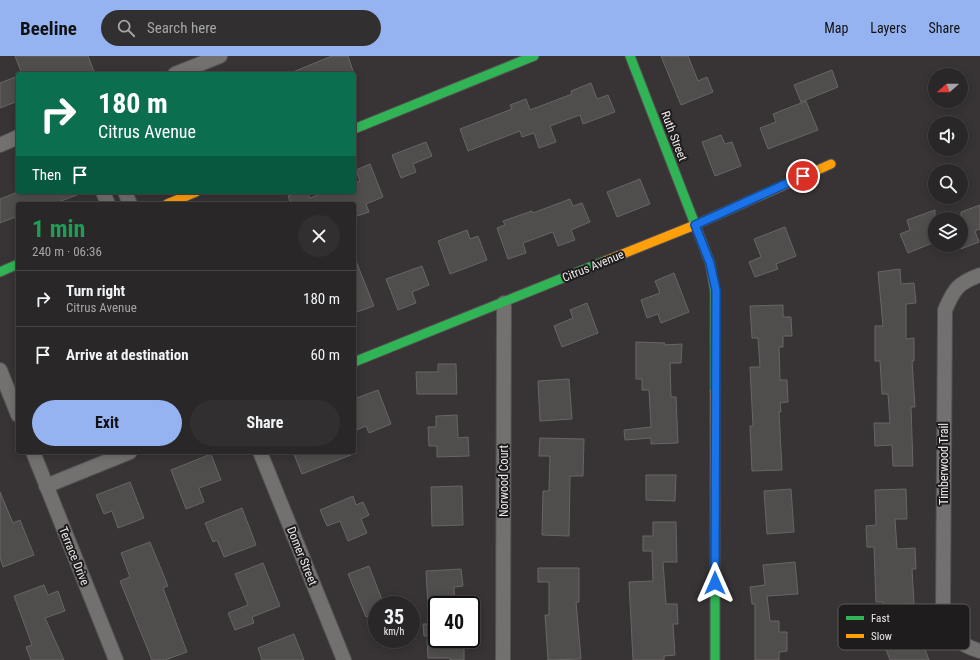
<!DOCTYPE html>
<html lang="en">
<head>
<meta charset="utf-8">
<style>
	body { margin:0; font-family:"Roboto Condensed",sans-serif; background:#322f30; color:#f1f3f6; height:100vh; display:flex; flex-direction:column; font-size:15px; white-space:nowrap }
	* { box-sizing:border-box; margin:0 }
	p { font-size:13px; color:#a5a5a8 }
	.icon { flex:none; width:22px; height:22px; fill:none; stroke:currentColor; stroke-width:2; stroke-linecap:round; stroke-linejoin:round }
	.map { position:relative; flex:1; overflow:hidden }
	.sheet { position:absolute; left:16px; top:146px; width:340px; height:252px; display:flex; flex-direction:column; background:#2a2728; border-radius:4px; box-shadow:0 2px 10px #0003,0 0 0 1px #464445 }
	.sheet>* { flex:none }
	.top-card { position:absolute; left:16px; top:16px; width:340px; height:122px; border-radius:4px; box-shadow:0 2px 10px #0003,0 0 0 1px #464445; background:#0b6e4f; color:#fff; overflow:hidden }
	.needle { width:26px; rotate:249deg }
	.controls { position:absolute; left:928px; top:12px; display:grid; gap:8px }
	.controls a { display:grid; place-items:center; width:40px; height:40px; border-radius:50%; background:#2a2728; box-shadow:0 2px 10px #0003,0 0 0 1px #464445; font-size:20px }
	.speed { position:absolute; left:368px; top:540px; display:flex; gap:8px; font-size:20px; font-weight:700; text-align:center }
	.speed>* { display:grid; place-content:center; width:52px; height:52px; border-radius:50%; background:#2a2728; box-shadow:0 2px 10px #0003,0 0 0 1px #464445; line-height:1 }
	.speed small { font-size:10px; font-weight:400 }
	.speed .limit { border:2px solid #111; border-radius:6px; background:#fff; color:#111 }
	.pin { position:absolute; display:grid; place-items:center; width:34px; height:34px; color:#fff; margin:-17px; border:2px solid #fff; border-radius:50%; box-shadow:0 1px 4px #0007 }
	.me { position:absolute; width:44px; margin:-22px; rotate:0deg; stroke-linejoin:round; filter:drop-shadow(0 0 3px #0008) }
	.turn { display:flex; align-items:center; gap:14px; height:84px; padding:0 16px; font-size:18px }
	.turn .icon { width:52px; height:52px; stroke-width:2.5 }
	.turn b { display:block; font-size:28px; line-height:34px }
	.then { display:flex; align-items:center; height:38px; padding:0 16px; background:#0003; gap:8px; font-size:15px }
	.round { display:grid; place-items:center; flex:none; width:42px; height:42px; border-radius:21px; background:#322f30 }
	.summary { display:flex; align-items:center; justify-content:space-between; height:68px; padding:0 16px }
	h1 { font-size:24px; font-weight:700; line-height:30px; color:#1e9e55 }
	.cta { display:flex; gap:8px; margin-top:auto; padding:8px 16px }
	.cta a { flex:1; height:46px; border-radius:24px; background:#95b2f1; color:#111; font-size:16px; font-weight:700; line-height:46px; text-align:center }
	.cta a+a { background:#322f30; color:#f1f3f6 }
	ul { padding:0; list-style:none }
	li { display:flex; align-items:center; gap:12px; height:56px; padding:0 16px; border-top:1px solid #464445 }
	li div { flex:1 }
	li b { display:block; font-size:15px }
	li em { font-style:normal }
	header { display:flex; align-items:center; gap:24px; box-sizing:border-box; height:56px; padding:0 20px; background:#95b2f1; color:#111 }
	header strong { font-size:19px }
	nav { display:flex; gap:22px; margin-inline-start:auto; font-size:14px }
	.search { width:280px; height:36px; background:#322f30; display:flex; align-items:center; gap:10px; box-sizing:border-box; padding:0 14px; border-radius:22px; color:#a5a5a8; font-size:15px }
	.map>svg:first-child { display:block }
	.building { fill:#504d4d; stroke:#686665 }
	.lines { fill:none; stroke-linecap:round; stroke-linejoin:round }
	.street-casing { stroke:#555152; stroke-width:16 }
	.fast-casing { stroke:#555152; stroke-width:11 }
	.slow-casing { stroke:#555152; stroke-width:11 }
	.street { stroke:#737070; stroke-width:14 }
	.fast { stroke:#30b455; stroke-width:9 }
	.slow { stroke:#ff9f0a; stroke-width:9 }
	.route-casing { stroke:#114b97; stroke-width:10 }
	.route { stroke:#1a73e8; stroke-width:7 }
	.labels { text-anchor:middle; stroke-width:4; stroke-linejoin:round; paint-order:stroke }
	.street-label { font-size:12px; fill:#ece8e8; stroke:#1e1c1c }
	.key { fill:#1e1c1c; stroke:#5c5959; stroke-width:1 }
	.key-label { font-size:11px; fill:#ece8e8 }
</style>
</head>
<body>
<header>
<strong>Beeline</strong>
<div class="search"><svg class="icon" aria-label="search" viewBox="0 0 24 24"><circle cx="10" cy="10" r="6"/><path d="M15 15l6 6"/></svg>Search here</div>
<nav><a>Map</a><a>Layers</a><a>Share</a></nav>
</header>
<div class="map">
<svg width="980" height="604" viewBox="0 0 980 604">
	<rect width="100%" height="100%" fill="#383435"/>
	<g class="building">
		<path d="M15,0H88L95,18H22Z"/>
		<path d="M332,0H348L354,18H288Z"/>
		<path d="M661,0H688L698,25L707,21L713,36L681,49Z"/>
		<path d="M832,14L838,31L801,46L794,29Z"/>
		<path d="M18,20V45L0,52V27Z"/>
		<path d="M591,27L597,43L608,39L615,56L583,68L580,59L550,70L556,86L539,92L534,77L522,81L520,75L468,95L460,73L512,53L510,49L526,43L530,54L572,38L571,35Z"/>
		<path d="M806,45L818,74L768,93L760,72L776,66L773,58Z"/>
		<path d="M721,79L725,88L732,86L741,110L715,120L702,86Z"/>
		<path d="M426,86L432,100L413,108L416,116L401,122L392,99Z"/>
		<path d="M370,108L383,141L366,148L369,156L354,161V148H291L288,140L298,136H308L310,142L326,136H354V127L360,125L356,114Z"/>
		<path d="M640,123L650,148L617,161L607,136Z"/>
		<path d="M18,136H82V137L53,148H18V160L0,167V143Z"/>
		<path d="M570,143L573,150L582,147L590,166L571,174L575,184L558,190L553,176L523,187L526,197L508,203L497,172L505,169L503,165L532,155L533,157Z"/>
		<path d="M980,149V173L975,175L979,186L961,193V156Z"/>
		<path d="M935,154V186L908,197L900,178L910,174L907,164Z"/>
		<path d="M785,171L796,200L776,208L778,213L755,221L749,206L761,201L754,183Z"/>
		<path d="M467,174L470,183L478,180L487,204L450,218L438,185Z"/>
		<path d="M354,200L374,250L354,257Z"/>
		<path d="M422,210L429,229L412,236L416,247L398,254L386,223Z"/>
		<path d="M900,213L901,228L914,227L916,247L906,248V283L914,282V305H912L915,351H911L913,410H893L892,389L875,390L874,367H890L888,338H882L880,305H875V270H883L878,216Z"/>
		<path d="M674,217L689,256L661,267L658,258L647,262L641,244L660,237L655,225Z"/>
		<path d="M587,247L598,277L562,291L554,270L573,262L570,254Z"/>
		<path d="M783,249V261H791L792,280H783V291H779L780,324H787L788,346L780,347L781,356H779L782,414L752,415L750,370H753L750,311H760L758,282H752L750,250Z"/>
		<path d="M636,286L665,287L664,289L682,288L681,307H670L671,341H676L678,387L651,388V382L625,384L624,374L651,371L649,334H642V323H636Z"/>
		<path d="M438,308H456L457,338H417L416,316H438Z"/>
		<path d="M569,323L572,363L540,365L538,325Z"/>
		<path d="M378,334L391,368L369,377L366,370L354,375V343Z"/>
		<path d="M457,359L458,382L468,381L469,400L437,401V390H429L428,371H436V360Z"/>
		<path d="M540,382L584,383L583,420H570L569,480L542,479L543,435H549L550,400H539Z"/>
		<path d="M293,396H356V397L302,418Z"/>
		<path d="M211,398L221,424L199,432L204,446L186,453L171,414Z"/>
		<path d="M646,419H676L675,445L646,444Z"/>
		<path d="M130,426L144,462L118,472L112,455L104,458L96,439Z"/>
		<path d="M462,430L463,469L432,470L431,431Z"/>
		<path d="M791,433L794,476L767,478L764,435Z"/>
		<path d="M906,433L907,463H895L897,493L915,492L916,513H912L914,548H904L906,580L918,575L929,604H890L884,588H885L883,546H876L874,491H867L866,470L876,469L875,434Z"/>
		<path d="M0,436L13,467L20,464L34,499L3,511L0,502Z"/>
		<path d="M353,440L356,449L363,446L369,459L361,463L367,477L348,485L340,465L327,470L320,454Z"/>
		<path d="M242,452L256,489L224,501L217,484L213,486L205,467Z"/>
		<path d="M653,466H676L677,506H663L666,548H677L678,568H673L675,599L664,600V604H633L629,526L653,525L652,495H643V480H653Z"/>
		<path d="M150,486L168,530L163,532L187,596L165,604H152L120,525L130,521L121,497Z"/>
		<path d="M795,506L798,538L767,540L770,565H779V576H787V595L779,596V604H755V548H752L750,531L765,529L763,509Z"/>
		<path d="M263,507L280,550L252,561L254,567L235,574L228,557L248,549L235,518Z"/>
		<path d="M369,510L384,549H377V557L366,561L348,518Z"/>
		<path d="M538,512H579V546H576L581,603L548,604L545,559H549V526H538Z"/>
		<path d="M461,513L463,530L454,531L455,548L428,550L426,515Z"/>
		<path d="M44,529L48,539L58,535L65,555L45,562L64,604H31L26,591L32,589L14,540Z"/>
		<path d="M423,568H437V580H424Z"/>
		<path d="M294,578L304,604H262L258,592Z"/>
		<path d="M427,583H464V604H450V602H428Z"/>
	</g>
	<g class="lines">
		<defs>
			<g id="street">
				<path d="M175,18L220,0"/>
				<path d="M0,89L18,81"/>
				<path d="M103,136L108,148"/>
				<path d="M125,136L130,148"/>
				<path d="M980,219C958,227 954,233 945,254L943,553C951,578 953,587 980,595"/>
				<path d="M0,314L18,359"/>
				<path d="M33,396L116,604"/>
				<path d="M260,396L344,604"/>
				<path d="M46,430L130,396"/>
				<path d="M503,604L504,247"/>
			</g>
			<g id="fast">
				<path d="M630,0L710,207L715,235V335"/>
				<path d="M354,73L534,0"/>
				<path d="M0,216L18,208"/>
				<path d="M354,306L605,205"/>
				<path d="M715,477V604"/>
			</g>
			<g id="slow">
				<path d="M167,148L196,136"/>
				<path d="M605,205L695,169L831,108"/>
				<path d="M715,335V477"/>
			</g>
		</defs>
		<use href="#street" class="street-casing"/>
		<use href="#fast" class="fast-casing"/>
		<use href="#slow" class="slow-casing"/>
		<use href="#street" class="street"/>
		<use href="#fast" class="fast"/>
		<use href="#slow" class="slow"/>
	</g>
	<g class="lines">
		<defs>
			<path id="route" d="M715,527L716,234L710,207L695,169L803,120"/>
		</defs>
		<use href="#route" class="route-casing"/>
		<use href="#route" class="route"/>
	</g>
	<g class="labels">
		<g class="street-label">
			<text transform="translate(674 80) rotate(69)" y="4">Ruth Street</text>
			<text transform="translate(593 210) rotate(-22)" y="4">Citrus Avenue</text>
			<text transform="translate(944 408) rotate(-90)" y="4">Timberwood Trail</text>
			<text transform="translate(504 425) rotate(-90)" y="4">Norwood Court</text>
			<text transform="translate(74 500) rotate(68)" y="4">Terrace Drive</text>
			<text transform="translate(302 500) rotate(68)" y="4">Domer Street</text>
		</g>
	</g>
	<rect x="838" y="548" width="132" height="46" rx="6" class="key"/>
	<rect x="846" y="560" width="18" height="4" fill="#30b455"/>
	<rect x="846" y="578" width="18" height="4" fill="#ff9f0a"/>
	<g class="key-label">
		<text x="871" y="566">Fast</text>
		<text x="871" y="584">Slow</text>
	</g>
</svg>
<div class="controls">
<a><svg class="needle" viewBox="-14 -14 28 28"><path d="M0-13l5 13h-10z" fill="#e53935"/><path d="M0 13l5-13h-10z" fill="#a5a5a8"/></svg></a>
<a><svg class="icon" aria-label="sound" viewBox="0 0 24 24"><path d="M4 9h4l5-4v14l-5-4H4zM17 9q2 3 0 6"/></svg></a>
<a><svg class="icon" aria-label="search" viewBox="0 0 24 24"><circle cx="10" cy="10" r="6"/><path d="M15 15l6 6"/></svg></a>
<a><svg class="icon" aria-label="layers" viewBox="0 0 24 24"><path d="M12 4l9 5-9 5-9-5zM3 14l9 5 9-5"/></svg></a>
</div>
<div class="speed"><div>35<small>km/h</small></div><div class="limit">40</div></div>
<div class="pin" style="left:803px;top:120px;background:#d93025"><svg class="icon" aria-label="arrive" viewBox="0 0 24 24"><path d="M6 21V4h12l-3 4 3 4H6"/></svg></div>
<svg class="me" style="left:715px;top:527px" viewBox="-20 -20 40 40"><path d="M0-17L14 15 0 8-14 15z" fill="#1a73e8" stroke="#fff" stroke-width="4"/></svg>
<div class="top-card">
<div class="turn"><svg class="icon" aria-label="right" viewBox="0 0 24 24"><path d="M7 20v-9h11M14 6l5 5-5 5"/></svg><div><b>180 m</b>Citrus Avenue</div></div>
<div class="then">Then<svg class="icon" aria-label="arrive" viewBox="0 0 24 24"><path d="M6 21V4h12l-3 4 3 4H6"/></svg></div>
</div>
<section class="sheet">
<div class="summary"><div><h1>1 min</h1><p>240 m · 06:36</p></div><a class="round"><svg class="icon" aria-label="close" viewBox="0 0 24 24"><path d="M6 6l12 12M18 6L6 18"/></svg></a></div>
<ul>
<li><svg class="icon" aria-label="right" viewBox="0 0 24 24"><path d="M7 20v-9h11M14 6l5 5-5 5"/></svg><div><b>Turn right</b><p>Citrus Avenue</p></div><em>180 m</em></li>
<li><svg class="icon" aria-label="arrive" viewBox="0 0 24 24"><path d="M6 21V4h12l-3 4 3 4H6"/></svg><div><b>Arrive at destination</b></div><em>60 m</em></li>
</ul>
<div class="cta"><a>Exit</a><a>Share</a></div>
</section>
</div>
</body>
</html>
